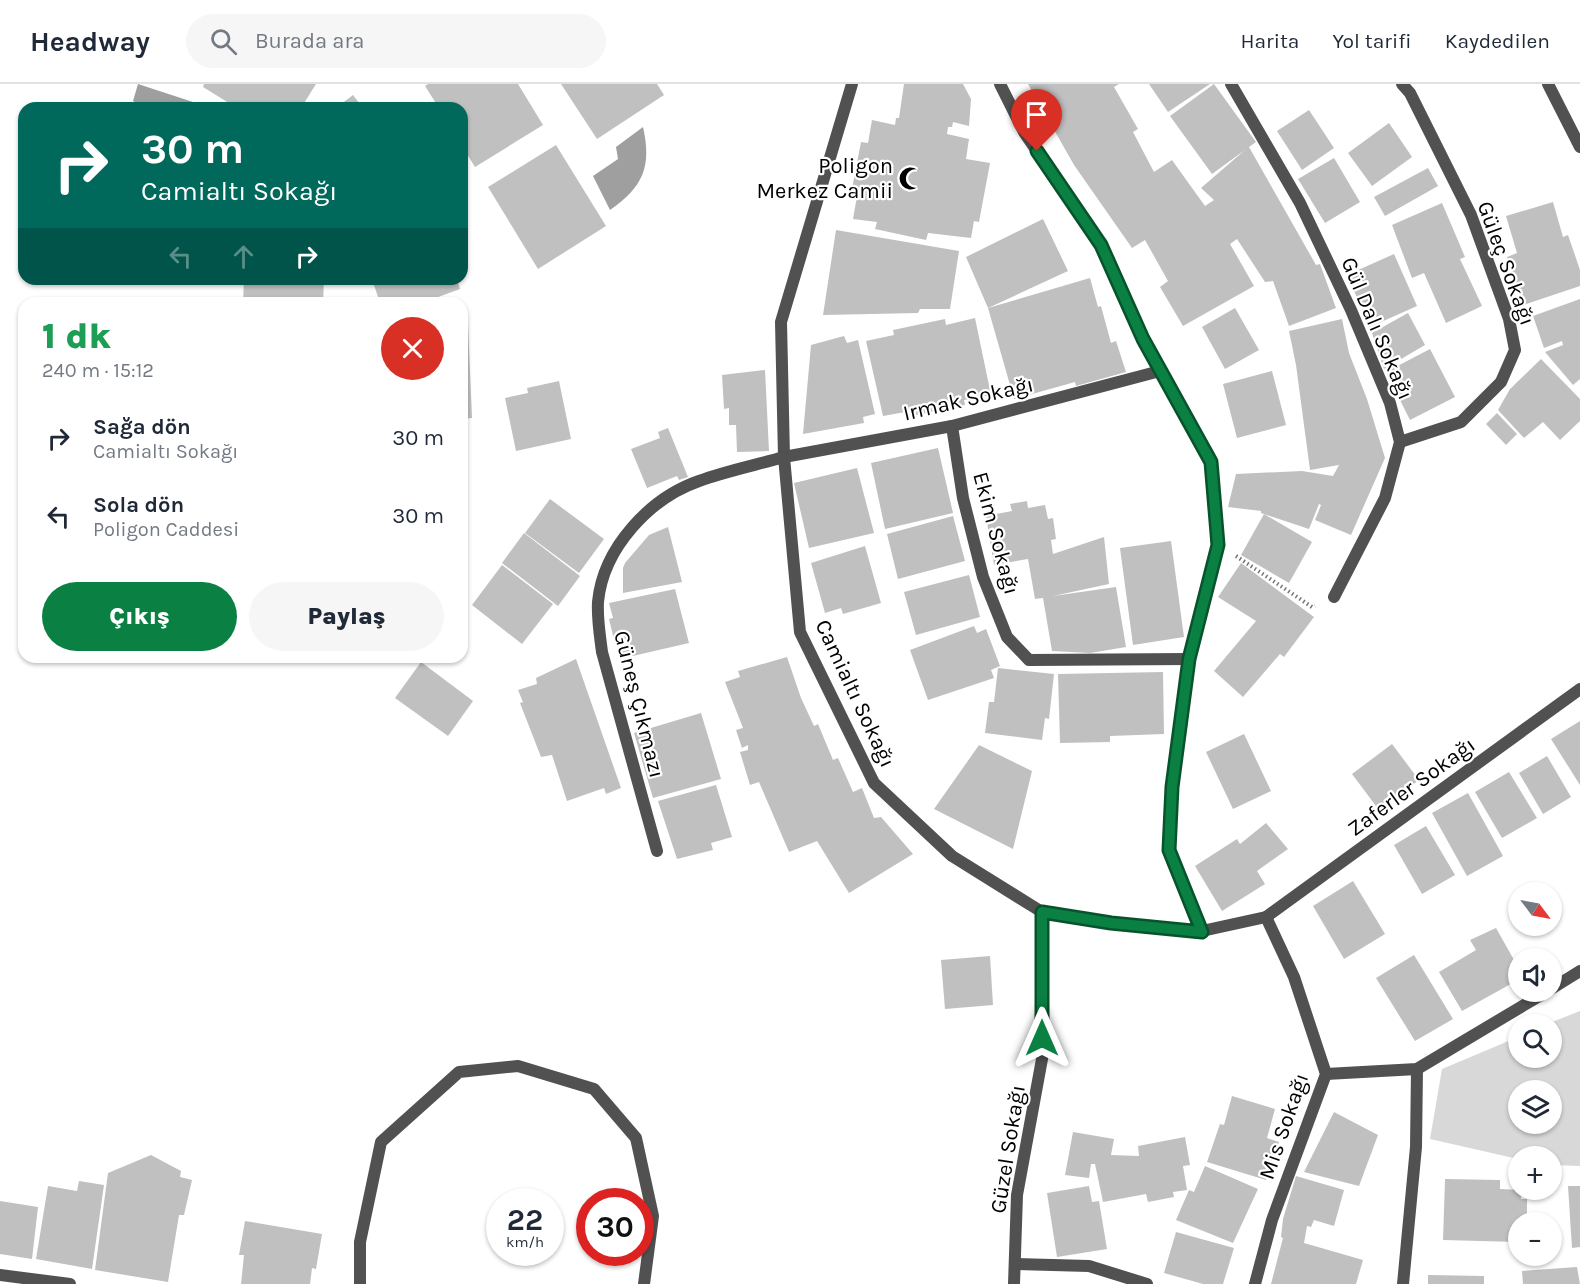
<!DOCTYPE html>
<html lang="tr">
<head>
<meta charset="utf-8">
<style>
	body { margin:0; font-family:Karla,sans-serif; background:#f6f6f7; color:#1f2937; height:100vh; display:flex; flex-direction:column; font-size:22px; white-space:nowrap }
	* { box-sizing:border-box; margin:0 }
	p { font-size:20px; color:#747a83 }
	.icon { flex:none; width:33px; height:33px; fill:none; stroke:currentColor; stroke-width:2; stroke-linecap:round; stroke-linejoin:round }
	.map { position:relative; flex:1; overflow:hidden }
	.drawer { position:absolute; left:18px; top:213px; width:450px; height:366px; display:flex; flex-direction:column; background:#fff; border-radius:18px; box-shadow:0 2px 4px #0004 }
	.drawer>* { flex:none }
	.banner { position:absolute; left:18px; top:18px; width:450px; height:183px; border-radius:18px; box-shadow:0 2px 4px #0004; background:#00695c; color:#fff; overflow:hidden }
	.needle { width:39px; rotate:122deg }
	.fabs { position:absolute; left:1508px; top:798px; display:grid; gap:12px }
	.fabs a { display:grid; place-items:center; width:54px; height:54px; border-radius:50%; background:#fff; box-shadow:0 2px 4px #0004; font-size:30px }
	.speed { position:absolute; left:486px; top:1104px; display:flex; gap:12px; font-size:30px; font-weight:700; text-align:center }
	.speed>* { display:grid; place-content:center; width:78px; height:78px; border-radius:50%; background:#fff; box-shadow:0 2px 4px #0004; line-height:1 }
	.speed small { font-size:15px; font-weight:400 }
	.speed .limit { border:9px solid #d22; background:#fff; color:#111 }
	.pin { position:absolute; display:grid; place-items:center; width:51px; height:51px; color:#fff; margin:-62px -26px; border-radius:50% 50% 50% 0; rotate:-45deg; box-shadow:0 0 6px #0007 }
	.pin .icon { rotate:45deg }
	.me { position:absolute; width:66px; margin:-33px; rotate:0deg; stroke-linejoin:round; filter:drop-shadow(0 0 4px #0008) }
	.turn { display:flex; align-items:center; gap:21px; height:126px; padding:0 24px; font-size:27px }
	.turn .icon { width:78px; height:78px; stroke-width:2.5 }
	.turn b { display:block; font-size:42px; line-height:51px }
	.lanes { display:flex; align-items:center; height:57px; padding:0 24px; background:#0003; justify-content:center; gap:30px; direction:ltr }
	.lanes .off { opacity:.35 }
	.round { display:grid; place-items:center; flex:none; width:63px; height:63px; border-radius:32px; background:#f6f6f7 }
	.overview { display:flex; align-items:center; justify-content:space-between; height:102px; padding:0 24px }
	h1 { font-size:36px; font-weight:800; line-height:45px; color:#1e9e55 }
	.button { display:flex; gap:12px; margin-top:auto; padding:12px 24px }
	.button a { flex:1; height:69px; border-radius:36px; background:#0b8043; color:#fff; font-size:24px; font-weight:800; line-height:69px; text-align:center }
	.button a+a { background:#f6f6f7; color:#1f2937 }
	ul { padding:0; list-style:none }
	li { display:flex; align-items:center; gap:18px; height:78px; padding:0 24px }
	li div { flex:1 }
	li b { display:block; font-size:22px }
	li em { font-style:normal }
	header { display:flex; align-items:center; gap:36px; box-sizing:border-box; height:84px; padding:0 30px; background:#fff; border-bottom:2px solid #e0e1e3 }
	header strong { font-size:28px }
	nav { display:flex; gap:33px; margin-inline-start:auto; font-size:21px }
	.search { width:420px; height:54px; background:#f6f6f7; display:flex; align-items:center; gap:15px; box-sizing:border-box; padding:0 21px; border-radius:33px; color:#747a83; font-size:22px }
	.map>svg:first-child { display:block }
	.green { fill:#d8d8d8; fill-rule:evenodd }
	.water { fill:#9f9f9f }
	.building { fill:#c0c0c0 }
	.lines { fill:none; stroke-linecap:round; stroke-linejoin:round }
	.path { stroke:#737373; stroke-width:4; stroke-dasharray:1.5 3; stroke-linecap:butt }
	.service { stroke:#515151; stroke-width:12 }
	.minor { stroke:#515151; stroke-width:12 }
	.route-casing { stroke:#07532c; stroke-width:15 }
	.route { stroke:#0b8043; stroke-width:10 }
	.labels { text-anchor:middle; stroke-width:4.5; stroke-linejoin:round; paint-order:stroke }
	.poi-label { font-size:22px; fill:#000; stroke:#fff; text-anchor:end }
	.street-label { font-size:22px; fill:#000; stroke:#fff }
</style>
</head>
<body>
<header>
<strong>Headway</strong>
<div class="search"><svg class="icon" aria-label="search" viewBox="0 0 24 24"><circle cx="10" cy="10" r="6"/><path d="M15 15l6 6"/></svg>Burada ara</div>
<nav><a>Harita</a><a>Yol tarifi</a><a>Kaydedilen</a></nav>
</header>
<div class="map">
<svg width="1580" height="1200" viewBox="0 0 1580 1200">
	<rect width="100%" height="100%" fill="#fff"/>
	<path class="green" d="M1580,927V1082L1551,1081V1072H1518V1075L1430,1055L1442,985L1518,953V974H1551V940H1547ZM1518,1006H1551V1040H1518Z"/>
	<g class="water">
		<path d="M138,0L196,19L206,24H146L133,17Z"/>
		<path d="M643,43C652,83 643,103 610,126L593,92L618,75L616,63Z"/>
	</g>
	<g class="building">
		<path d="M204,0H316L301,24H237L203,3Z"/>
		<path d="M428,0H518L543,41L475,83L462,62V24H439L425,2Z"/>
		<path d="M561,0H657L664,11L597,55Z"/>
		<path d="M904,0H963L971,15L969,42L953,38L952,43H948L947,50L969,55L966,75L990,79L979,138L974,137L971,154L928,149L926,156L875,145L877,138L853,135L857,112L851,110L861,58L868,59L872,36L895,41L896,34H899Z"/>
		<path d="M1028,0H1119L1114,3L1138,45L1133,48L1154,88L1172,76L1205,122L1214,116L1201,104L1245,66L1212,90L1170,32L1214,0L1256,58L1249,63L1316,181L1320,180L1336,224L1289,242L1273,197L1265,198L1237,155L1230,160L1254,202L1183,242L1160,203L1168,197L1145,156L1132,164L1074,81Z"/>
		<path d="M1149,0H1210L1168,28Z"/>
		<path d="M353,11L363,24H336Z"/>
		<path d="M1309,26L1334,64L1302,86L1277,47Z"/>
		<path d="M1389,39L1412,73L1372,102L1348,69Z"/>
		<path d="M556,61L606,142L538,185L488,103Z"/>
		<path d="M1334,74L1360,118L1325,139L1298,95Z"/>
		<path d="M1428,84L1438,102L1385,132L1374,113Z"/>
		<path d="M1553,118L1563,153L1568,151L1580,186V202L1523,221L1507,173L1517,169L1506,132Z"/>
		<path d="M1442,119L1465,173L1460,175L1482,222L1446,239L1424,189L1412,194L1392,141Z"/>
		<path d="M1043,135L1068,187L988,224L1090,194L1098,223L1101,222L1111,259L1116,257L1126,288L1076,302L1075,298L1014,315L988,224L966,173Z"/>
		<path d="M836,146L959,167L950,225H920L918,229L823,231Z"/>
		<path d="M1394,170L1417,222L1370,243L1347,191Z"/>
		<path d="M244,195H324L323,219H243Z"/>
		<path d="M372,195H457L460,205L422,219H380Z"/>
		<path d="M1580,215V295L1573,301L1545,268L1563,261L1562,257L1544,264L1533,232Z"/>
		<path d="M1235,224L1259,266L1225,285L1202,243Z"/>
		<path d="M1408,229L1425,261L1384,285L1372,249Z"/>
		<path d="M975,234L991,311L964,316L965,321L912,332L911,327L883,332L866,257L894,251L893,246L945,235L946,241Z"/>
		<path d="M1342,235L1349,269L1367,315L1385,374L1351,451L1315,436L1321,421L1319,420L1309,445L1261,429V427L1228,423L1236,390L1302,387L1333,392L1339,381L1310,386L1296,281L1289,247Z"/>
		<path d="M462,239H468L472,334L462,335Z"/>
		<path d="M844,252L847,259L858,256L875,330L863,333L864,339L803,350L811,261Z"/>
		<path d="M1430,265L1455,313L1410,336L1386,288Z"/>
		<path d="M1541,275L1580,315V337L1560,356L1543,338L1524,354L1498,326L1510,305Z"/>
		<path d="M765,286L769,367L737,368L736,341H729V324L724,325L722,291Z"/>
		<path d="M1272,287L1286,341L1237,354L1223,300Z"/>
		<path d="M559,297L571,355L516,367L505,314L528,309L527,304Z"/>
		<path d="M1497,329L1517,350L1506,361L1486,340Z"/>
		<path d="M668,344L688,393L679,396L677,392L647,404L631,365L660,354L658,348Z"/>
		<path d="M938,364L953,429L885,445L871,379Z"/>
		<path d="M857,384L874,449L809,464L794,399Z"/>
		<path d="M550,415L604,455L579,489L525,449Z"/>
		<path d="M1027,417L1028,424L1045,421L1048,435L1053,434L1056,455L1051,456L1053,470L1104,453L1109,500L1053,512L1116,503L1126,563L1090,569L1052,567L1043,514L1035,515L1028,475L994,481L986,432L1012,427L1010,420Z"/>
		<path d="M1264,430L1312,458L1289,499L1241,471Z"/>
		<path d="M953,432L965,477L898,495L887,450Z"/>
		<path d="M668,443L682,498L623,509V484L625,479L649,451Z"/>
		<path d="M524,449L580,492L558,522L502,479Z"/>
		<path d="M1171,457L1184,553L1133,561L1120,464Z"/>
		<path d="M865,462L881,519L843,530L841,524L825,529L811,479Z"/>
		<path d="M1241,479L1314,533L1284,573L1280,570L1243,613L1214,587L1256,537L1218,513Z"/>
		<path d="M502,481L553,520L522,560L472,521Z"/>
		<path d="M969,491L980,533L916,551L904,508Z"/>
		<path d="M675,505L689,559L624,574L620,559L615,560L609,535L613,534L609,519Z"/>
		<path d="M974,542L977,549L986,545L1000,582L991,586L994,594L928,616L910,566Z"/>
		<path d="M787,573L801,614L814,642L818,640L833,676L838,674L853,708L862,704L874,734L881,733L913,770L849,809L817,757L789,768L759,698L750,701L740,668L748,666V661L742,664L736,646L743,644L725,598L740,593L738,587Z"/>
		<path d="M576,575L621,704L606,710L604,704L567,717L552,671L541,673L520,619L523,618L518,606L537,600L536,594Z"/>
		<path d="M421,578L473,617L448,652L395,614Z"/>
		<path d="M998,584L1054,590L1049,635L1045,634L1042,656L985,649L989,618H994Z"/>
		<path d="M1163,588L1164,650L1110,652V658L1060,659L1058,590Z"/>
		<path d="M701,629L721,695L653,714L634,649Z"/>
		<path d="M1580,637V701L1551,655Z"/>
		<path d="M1244,650L1271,707L1233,725L1206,668Z"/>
		<path d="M1392,660L1419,696L1379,726L1352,690Z"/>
		<path d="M979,661L1032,687L1013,765L934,725Z"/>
		<path d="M1547,672L1571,713L1543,730L1519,689Z"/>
		<path d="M1509,688L1537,734L1502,754L1475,708Z"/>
		<path d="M716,701L732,753L711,759L713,766L677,775L658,717Z"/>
		<path d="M1468,709L1503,772L1467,792L1432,729Z"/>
		<path d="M1266,739L1288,765L1257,787L1265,800L1222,827L1195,782L1237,755L1240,760Z"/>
		<path d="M1426,742L1455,791L1422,810L1394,761Z"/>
		<path d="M1353,797L1385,850L1344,875L1313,822Z"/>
		<path d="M1496,844L1518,883V896L1462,927L1439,888L1476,866L1470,856Z"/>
		<path d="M1414,871L1453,935L1415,957L1376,894Z"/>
		<path d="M990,872L993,921L945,925L941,876Z"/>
		<path d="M1232,1012L1275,1025L1267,1054L1279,1058L1266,1096L1207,1078L1220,1040L1224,1041Z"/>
		<path d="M1334,1028L1378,1051L1359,1102L1304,1088Z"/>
		<path d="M1073,1048L1114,1055L1111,1071L1139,1072L1138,1062L1185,1053L1190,1081L1183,1082L1187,1106L1173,1108L1174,1113L1148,1118L1146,1110L1103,1118L1095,1080H1091L1089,1094L1065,1091Z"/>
		<path d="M151,1071L181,1087L180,1093L192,1096L184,1131H179L168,1198L95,1186L108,1089Z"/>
		<path d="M1205,1082L1258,1105L1233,1159L1176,1136L1189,1106L1194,1108Z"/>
		<path d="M1296,1092L1344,1106L1334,1142L1314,1136L1311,1143L1307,1142L1304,1159L1363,1176L1356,1200H1271L1283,1154L1281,1153L1283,1135Z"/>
		<path d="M1445,1095L1500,1096V1105L1521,1106V1115H1527V1138H1518V1158L1443,1156Z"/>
		<path d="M79,1097L104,1101L92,1185L36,1175L48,1102L77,1107Z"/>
		<path d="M1089,1102L1092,1118L1099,1117L1107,1165L1057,1173L1047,1109Z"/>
		<path d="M1568,1102H1580V1163L1572,1164Z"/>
		<path d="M0,1117L38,1123L32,1175L0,1170Z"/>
		<path d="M245,1137L322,1150L316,1185L312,1184L310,1200H241L244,1171H239Z"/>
		<path d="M1176,1148L1234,1164L1223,1200H1203L1164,1189Z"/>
		<path d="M1577,1183L1580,1200H1523L1522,1187Z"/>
		<path d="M1428,1191L1484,1192V1200H1428Z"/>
	</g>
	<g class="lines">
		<path class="path" d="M1236,472L1312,523L1315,522"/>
		<g class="service">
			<path d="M657,767L602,568C600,552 597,535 598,518C603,464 650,414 699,397C726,387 756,381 784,373"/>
			<path d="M360,1200V1158L381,1058L459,988L518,982L594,1005L636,1054L653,1132L644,1200"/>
			<path d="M1403,1200L1416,1063L1417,985"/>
		</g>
		<g class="minor">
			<path d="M852,0L781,238L784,373L800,548L874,699L952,772L1042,828L1111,839L1202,847L1266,833L1580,605"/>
			<path d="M1000,0L1024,48L1101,161L1143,255L1211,378L1218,461L1189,575L1172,703L1169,766L1202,847"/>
			<path d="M1231,0L1300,119L1351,226L1390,319L1400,358L1385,414L1334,513"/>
			<path d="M1548,0L1580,63"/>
			<path d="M952,342L963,414L983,493L1007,553L1029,576L1189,575"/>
			<path d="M1400,358L1461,338L1501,298L1515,266L1509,235L1471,131L1410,9L1402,0"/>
			<path d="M784,373L952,342L1160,287"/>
			<path d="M1551,905L1580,887"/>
			<path d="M1326,990L1417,985L1546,908"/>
			<path d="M1015,1180L1089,1182L1147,1200"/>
			<path d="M0,1191L70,1200"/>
			<path d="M1014,1200L1017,1111L1042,975V828"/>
			<path d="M1255,1200L1272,1136L1326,990L1294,893L1266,833"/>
		</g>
	</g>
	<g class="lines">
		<defs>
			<path id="route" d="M1037,67L1101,161L1143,255L1211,378L1218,461L1189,575L1172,703L1169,766L1202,848L1111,839L1042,828V954"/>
		</defs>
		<use href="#route" class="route-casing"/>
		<use href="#route" class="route"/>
	</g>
	<defs>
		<symbol id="mosque-bare" viewBox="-9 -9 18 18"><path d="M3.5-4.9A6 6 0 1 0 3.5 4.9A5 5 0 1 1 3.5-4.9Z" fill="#000" stroke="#fff" stroke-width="2.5" paint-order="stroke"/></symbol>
	</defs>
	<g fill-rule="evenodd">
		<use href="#mosque-bare" x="894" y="78" width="33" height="33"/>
	</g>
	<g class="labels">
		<g class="poi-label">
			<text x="893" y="89">Poligon<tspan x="893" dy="25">Merkez Camii</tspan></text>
		</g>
		<g class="street-label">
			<text transform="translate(1507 179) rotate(70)" y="8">Güleç Sokağı</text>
			<text transform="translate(1378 244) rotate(67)" y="8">Gül Dalı Sokağı</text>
			<text transform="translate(968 314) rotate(-13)" y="8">Irmak Sokağı</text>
			<text transform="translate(997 449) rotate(75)" y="8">Ekim Sokağı</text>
			<text transform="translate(856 609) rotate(65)" y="8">Camialtı Sokağı</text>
			<text transform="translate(640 620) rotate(76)" y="8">Güneş Çıkmazı</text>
			<text transform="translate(1411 702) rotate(-36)" y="8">Zaferler Sokağı</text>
			<text transform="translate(1283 1042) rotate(-71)" y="8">Mis Sokağı</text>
			<text transform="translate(1007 1065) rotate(-81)" y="8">Güzel Sokağı</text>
		</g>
	</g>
</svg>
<div class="fabs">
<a><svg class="needle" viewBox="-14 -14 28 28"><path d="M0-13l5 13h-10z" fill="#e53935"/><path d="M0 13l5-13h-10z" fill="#747a83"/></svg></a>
<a><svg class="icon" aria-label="sound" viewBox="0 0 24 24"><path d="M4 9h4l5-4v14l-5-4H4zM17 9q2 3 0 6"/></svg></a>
<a><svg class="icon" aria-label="search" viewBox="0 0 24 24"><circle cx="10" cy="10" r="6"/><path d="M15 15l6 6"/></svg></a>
<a><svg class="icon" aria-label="layers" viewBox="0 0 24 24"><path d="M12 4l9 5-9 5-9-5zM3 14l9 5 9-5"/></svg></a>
<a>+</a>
<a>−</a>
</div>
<div class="speed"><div>22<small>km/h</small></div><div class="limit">30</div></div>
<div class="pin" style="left:1037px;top:67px;background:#d93025"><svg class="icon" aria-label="arrive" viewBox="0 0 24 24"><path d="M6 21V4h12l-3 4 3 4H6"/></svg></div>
<svg class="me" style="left:1042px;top:954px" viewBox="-20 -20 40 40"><path d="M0-17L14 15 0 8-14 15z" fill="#0b8043" stroke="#fff" stroke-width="4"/></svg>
<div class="banner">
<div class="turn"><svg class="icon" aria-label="right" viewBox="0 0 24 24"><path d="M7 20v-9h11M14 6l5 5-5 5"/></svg><div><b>30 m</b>Camialtı Sokağı</div></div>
<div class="lanes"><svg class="icon off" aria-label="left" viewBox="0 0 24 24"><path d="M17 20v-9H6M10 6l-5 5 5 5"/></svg><svg class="icon off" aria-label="ahead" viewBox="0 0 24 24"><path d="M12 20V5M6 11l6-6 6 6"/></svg><svg class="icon" aria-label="right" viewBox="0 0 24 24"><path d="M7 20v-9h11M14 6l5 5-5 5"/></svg></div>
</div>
<section class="drawer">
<div class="overview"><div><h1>1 dk</h1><p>240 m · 15:12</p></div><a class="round" style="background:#d93025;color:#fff"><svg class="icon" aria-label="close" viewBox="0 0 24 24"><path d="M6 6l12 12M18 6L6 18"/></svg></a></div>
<ul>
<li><svg class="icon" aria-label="right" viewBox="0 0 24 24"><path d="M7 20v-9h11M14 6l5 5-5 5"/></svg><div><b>Sağa dön</b><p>Camialtı Sokağı</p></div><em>30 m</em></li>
<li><svg class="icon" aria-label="left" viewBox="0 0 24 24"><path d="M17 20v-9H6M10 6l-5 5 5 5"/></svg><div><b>Sola dön</b><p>Poligon Caddesi</p></div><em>30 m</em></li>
</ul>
<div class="button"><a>Çıkış</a><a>Paylaş</a></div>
</section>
</div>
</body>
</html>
